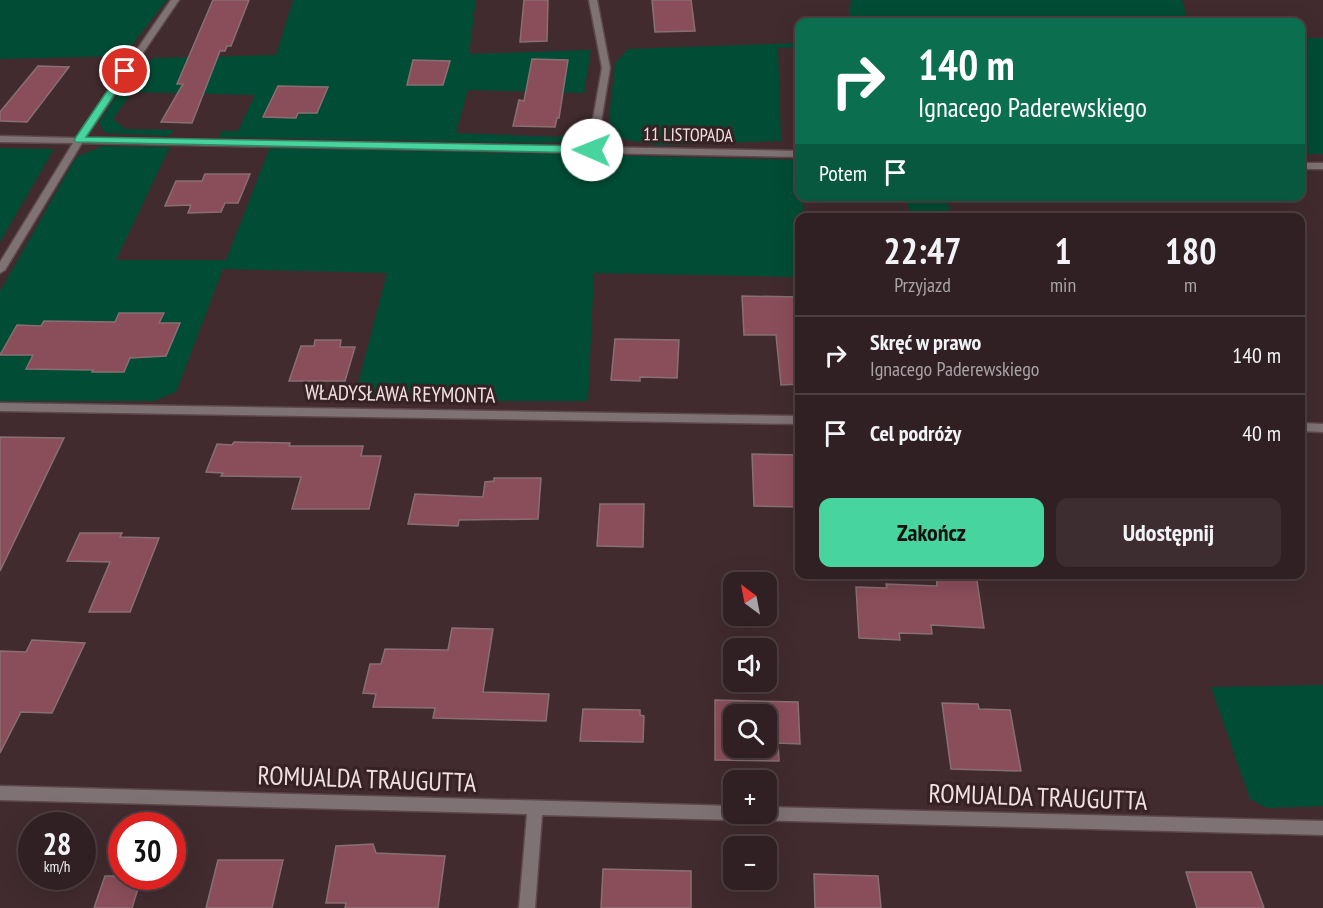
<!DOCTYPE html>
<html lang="pl">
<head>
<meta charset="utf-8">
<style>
	body { margin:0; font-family:"PT Sans Narrow",sans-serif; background:#3d2d30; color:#f1f3f6; height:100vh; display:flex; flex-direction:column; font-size:22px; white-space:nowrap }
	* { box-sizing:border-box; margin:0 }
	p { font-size:20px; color:#a8a3a6 }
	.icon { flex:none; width:33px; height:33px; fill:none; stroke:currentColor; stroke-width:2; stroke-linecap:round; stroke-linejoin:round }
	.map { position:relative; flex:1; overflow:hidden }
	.details { position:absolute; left:795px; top:213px; width:510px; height:366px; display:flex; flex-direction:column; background:#312023; border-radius:12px; box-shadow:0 6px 24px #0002,0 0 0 2px #4c3e41 }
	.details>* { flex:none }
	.top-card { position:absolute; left:795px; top:18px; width:510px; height:183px; border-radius:12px; box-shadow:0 6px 24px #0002,0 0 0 2px #4c3e41; background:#0b6e4f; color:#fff; overflow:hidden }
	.needle { width:39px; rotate:328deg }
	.controls { position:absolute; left:723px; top:572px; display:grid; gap:12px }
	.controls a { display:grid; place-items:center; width:54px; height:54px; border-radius:12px; background:#312023; box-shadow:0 6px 24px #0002,0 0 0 2px #4c3e41; font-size:30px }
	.speed { position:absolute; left:18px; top:812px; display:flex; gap:12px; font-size:30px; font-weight:700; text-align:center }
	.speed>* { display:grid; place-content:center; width:78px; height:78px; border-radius:50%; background:#312023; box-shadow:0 6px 24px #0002,0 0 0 2px #4c3e41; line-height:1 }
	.speed small { font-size:15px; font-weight:400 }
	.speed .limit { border:9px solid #d22; background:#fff; color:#111 }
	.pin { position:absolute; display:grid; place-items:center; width:51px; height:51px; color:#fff; margin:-26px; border:3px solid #fff; border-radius:50%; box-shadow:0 2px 6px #0007 }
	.me { position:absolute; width:66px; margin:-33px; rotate:271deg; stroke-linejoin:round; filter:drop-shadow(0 0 4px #0008) }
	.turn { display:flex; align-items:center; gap:21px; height:126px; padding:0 24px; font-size:27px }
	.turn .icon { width:78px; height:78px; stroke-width:2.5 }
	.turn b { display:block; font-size:42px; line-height:51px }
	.then { display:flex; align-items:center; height:57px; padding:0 24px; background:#0003; gap:12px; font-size:22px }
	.eta { display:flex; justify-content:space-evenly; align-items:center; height:102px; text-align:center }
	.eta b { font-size:36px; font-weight:600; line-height:42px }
	.action { display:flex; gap:12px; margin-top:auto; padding:12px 24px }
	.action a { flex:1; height:69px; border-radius:12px; background:#47d49e; color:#111; font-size:24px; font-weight:600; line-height:69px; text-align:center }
	.action a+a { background:#3d2d30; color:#f1f3f6 }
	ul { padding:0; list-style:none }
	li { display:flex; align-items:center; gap:18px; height:78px; padding:0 24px; border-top:2px solid #4c3e41 }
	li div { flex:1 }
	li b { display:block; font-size:22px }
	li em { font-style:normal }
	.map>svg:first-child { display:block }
	.green { fill:#004c34 }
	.building { fill:#8a4e5a; stroke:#896f73; stroke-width:1.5; fill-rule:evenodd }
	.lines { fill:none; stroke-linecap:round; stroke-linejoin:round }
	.minor-casing { stroke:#5d484c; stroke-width:3 }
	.minor { fill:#7e7274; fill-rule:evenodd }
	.route { fill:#47d49e; stroke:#2e8a67; stroke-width:1.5 }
	.labels { text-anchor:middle; stroke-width:6; stroke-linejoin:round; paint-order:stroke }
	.far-street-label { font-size:18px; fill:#efe0e2; stroke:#362125 }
	.street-label { font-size:21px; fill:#efe0e2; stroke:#362125 }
	.near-street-label { font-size:26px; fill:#efe0e2; stroke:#362125 }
</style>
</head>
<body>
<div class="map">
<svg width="1323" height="908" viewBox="0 0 1323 908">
	<rect width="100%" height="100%" fill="#412b2f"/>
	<g class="green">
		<path d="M0,0H167L123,56L0,59Z"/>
		<path d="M293,0H476L469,54L591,50L584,93L468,90L456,133L559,137L578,128L581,135L568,142L535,143L218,137L222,131H238L255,95L132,92L113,119L125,129L174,130L169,136L105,133L99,123C114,100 129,71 154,58L276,55Z"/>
		<path d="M851,0H1182L1188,22H848Z"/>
		<rect x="1301" y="38" width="22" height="116"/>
		<path d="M799,43V47L778,48L781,141L657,145L623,139L611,127L609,118L615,63L628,49Z"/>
		<path d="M103,146L170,147L116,260H226L270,147L799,160L800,196L802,197L805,217L800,218L799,277L594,273L588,401H365L355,395L387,273L223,269L176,392L154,401H0V291L76,157Z"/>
		<path d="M0,148L54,149L0,242Z"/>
		<path d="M906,197H946L952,217H911Z"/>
		<path d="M1323,685V806L1267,808L1250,799L1211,687Z"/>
	</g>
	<g class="building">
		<path d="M213,0H249L231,46H227L225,51H220L192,123L161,122L183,84H177Z"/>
		<path d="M524,0H548L547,41L520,42Z"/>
		<path d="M652,0H691L695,31L655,32Z"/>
		<path d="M532,59L568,60L559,118H557L555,127L513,126L519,100L524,101Z"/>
		<path d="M413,60L450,61L443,85H407Z"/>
		<path d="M38,66L69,67L27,122L0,121V112Z"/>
		<path d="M278,86L328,87L317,113H298L296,118L263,117Z"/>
		<path d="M205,174H250L238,203H225L221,212L188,213L191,205L165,206L176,181H202Z"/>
		<path d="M742,296L800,297V384L781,385L776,335H744Z"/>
		<path d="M119,313H164L159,323H180L166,356L130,358L124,372H92L93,370L26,369L33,355H0L17,325L41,326L44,321L115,322Z"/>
		<path d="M615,339L679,340L677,378L640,377V381L611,380Z"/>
		<path d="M315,340H341L340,347H355L345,381H289L301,346H314Z"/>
		<path d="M0,437L64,438L0,571Z"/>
		<path d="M234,442L290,443L289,446H363L361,456H381L369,509H292L301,477L221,476L223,473L206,472L217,444L232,445Z"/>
		<path d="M752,454L800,455V507L754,506Z"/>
		<path d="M494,478H541L538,519L459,520L458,526L408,524L415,494L483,497L485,482L494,481Z"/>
		<path d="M600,504H644L643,547L597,546Z"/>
		<path d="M80,533H122L120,537L159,538L130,612H89L110,562L67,561Z"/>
		<path d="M936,574H976L984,628L931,625L932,634L899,633L900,640L859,638L856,587L887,588L886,584L937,586Z"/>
		<path d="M452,628L493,629L483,692L549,694L546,721L433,718L435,708L373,707L376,694L363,693L370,664H381L385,649L448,650Z"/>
		<path d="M32,640L85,643L52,713L21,712L0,753V651L26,652Z"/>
		<path d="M715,700L798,702L800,744L778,743L779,761L715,760ZM734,714H766V747H734Z"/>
		<path d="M942,703L978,704L979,709L1010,710L1021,771L951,769Z"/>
		<path d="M583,709L640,710V715L644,716L643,742L580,741Z"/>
		<path d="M373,844L376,853L445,856L438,908H345L346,903H326L336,846Z"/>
		<path d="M218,860H283L272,908H206Z"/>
		<path d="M603,869L691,871V908H601Z"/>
		<path d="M1186,872H1251L1264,908H1197Z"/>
		<path d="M814,874L878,876L881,908H815Z"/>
		<path d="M105,876H142L132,908H94Z"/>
	</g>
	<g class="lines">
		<defs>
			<g id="minor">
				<path d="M171,0H179L85,138L588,147L602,68L589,0H597L610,68L597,147L800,151V157L82,143L5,270L0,273V262L73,143L0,142V136L76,138Z"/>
				<rect x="1300" y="163" width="23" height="6"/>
				<path d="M0,403L800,416V424L0,411Z"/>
				<path d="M1300,423L1323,424V432L1300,431Z"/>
				<path d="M0,786L734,806V813H742L739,818L734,820L542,815L535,908H519L527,814L0,800Z"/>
				<path d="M766,807L1323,821V835L751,820L746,818L743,813H766Z"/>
			</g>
		</defs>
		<use href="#minor" class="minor-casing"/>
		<use href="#minor" class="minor"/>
	</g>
	<path class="route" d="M125,68L130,71L86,137L592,146L598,150L592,153L76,142L74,140L122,69Z"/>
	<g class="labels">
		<g class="far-street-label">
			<text transform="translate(688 135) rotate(1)" y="6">11 LISTOPADA</text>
		</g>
		<g class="street-label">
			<text transform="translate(400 394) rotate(1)" y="7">WŁADYSŁAWA REYMONTA</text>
		</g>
		<g class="near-street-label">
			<text transform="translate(367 779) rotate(2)" y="9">ROMUALDA TRAUGUTTA</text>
			<text transform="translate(1038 797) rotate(2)" y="9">ROMUALDA TRAUGUTTA</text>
		</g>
	</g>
</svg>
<div class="controls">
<a><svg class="needle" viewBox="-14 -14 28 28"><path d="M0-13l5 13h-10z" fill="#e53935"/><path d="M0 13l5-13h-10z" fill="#a8a3a6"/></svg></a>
<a><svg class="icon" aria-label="sound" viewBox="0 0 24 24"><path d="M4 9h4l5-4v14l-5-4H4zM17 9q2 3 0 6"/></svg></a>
<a><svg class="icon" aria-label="search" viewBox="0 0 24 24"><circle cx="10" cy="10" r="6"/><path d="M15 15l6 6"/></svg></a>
<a>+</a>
<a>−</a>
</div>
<div class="speed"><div>28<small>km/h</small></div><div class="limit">30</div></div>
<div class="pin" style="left:125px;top:71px;background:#d93025"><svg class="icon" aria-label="arrive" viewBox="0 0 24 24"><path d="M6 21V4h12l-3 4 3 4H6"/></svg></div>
<svg class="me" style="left:592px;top:150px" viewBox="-20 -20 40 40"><circle r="19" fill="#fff"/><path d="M0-13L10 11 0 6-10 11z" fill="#47d49e"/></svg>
<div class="top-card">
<div class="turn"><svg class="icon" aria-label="right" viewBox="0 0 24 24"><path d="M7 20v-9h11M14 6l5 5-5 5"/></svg><div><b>140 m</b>Ignacego Paderewskiego</div></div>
<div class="then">Potem<svg class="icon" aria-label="arrive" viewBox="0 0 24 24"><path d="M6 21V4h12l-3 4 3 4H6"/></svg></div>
</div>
<section class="details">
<div class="eta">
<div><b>22:47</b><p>Przyjazd</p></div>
<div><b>1</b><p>min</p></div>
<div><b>180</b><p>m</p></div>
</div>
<ul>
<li><svg class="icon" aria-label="right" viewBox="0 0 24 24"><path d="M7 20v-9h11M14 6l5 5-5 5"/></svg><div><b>Skręć w prawo</b><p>Ignacego Paderewskiego</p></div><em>140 m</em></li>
<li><svg class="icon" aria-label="arrive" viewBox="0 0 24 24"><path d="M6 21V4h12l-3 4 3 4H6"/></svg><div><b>Cel podróży</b></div><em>40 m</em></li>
</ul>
<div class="action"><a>Zakończ</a><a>Udostępnij</a></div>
</section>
</div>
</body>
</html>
